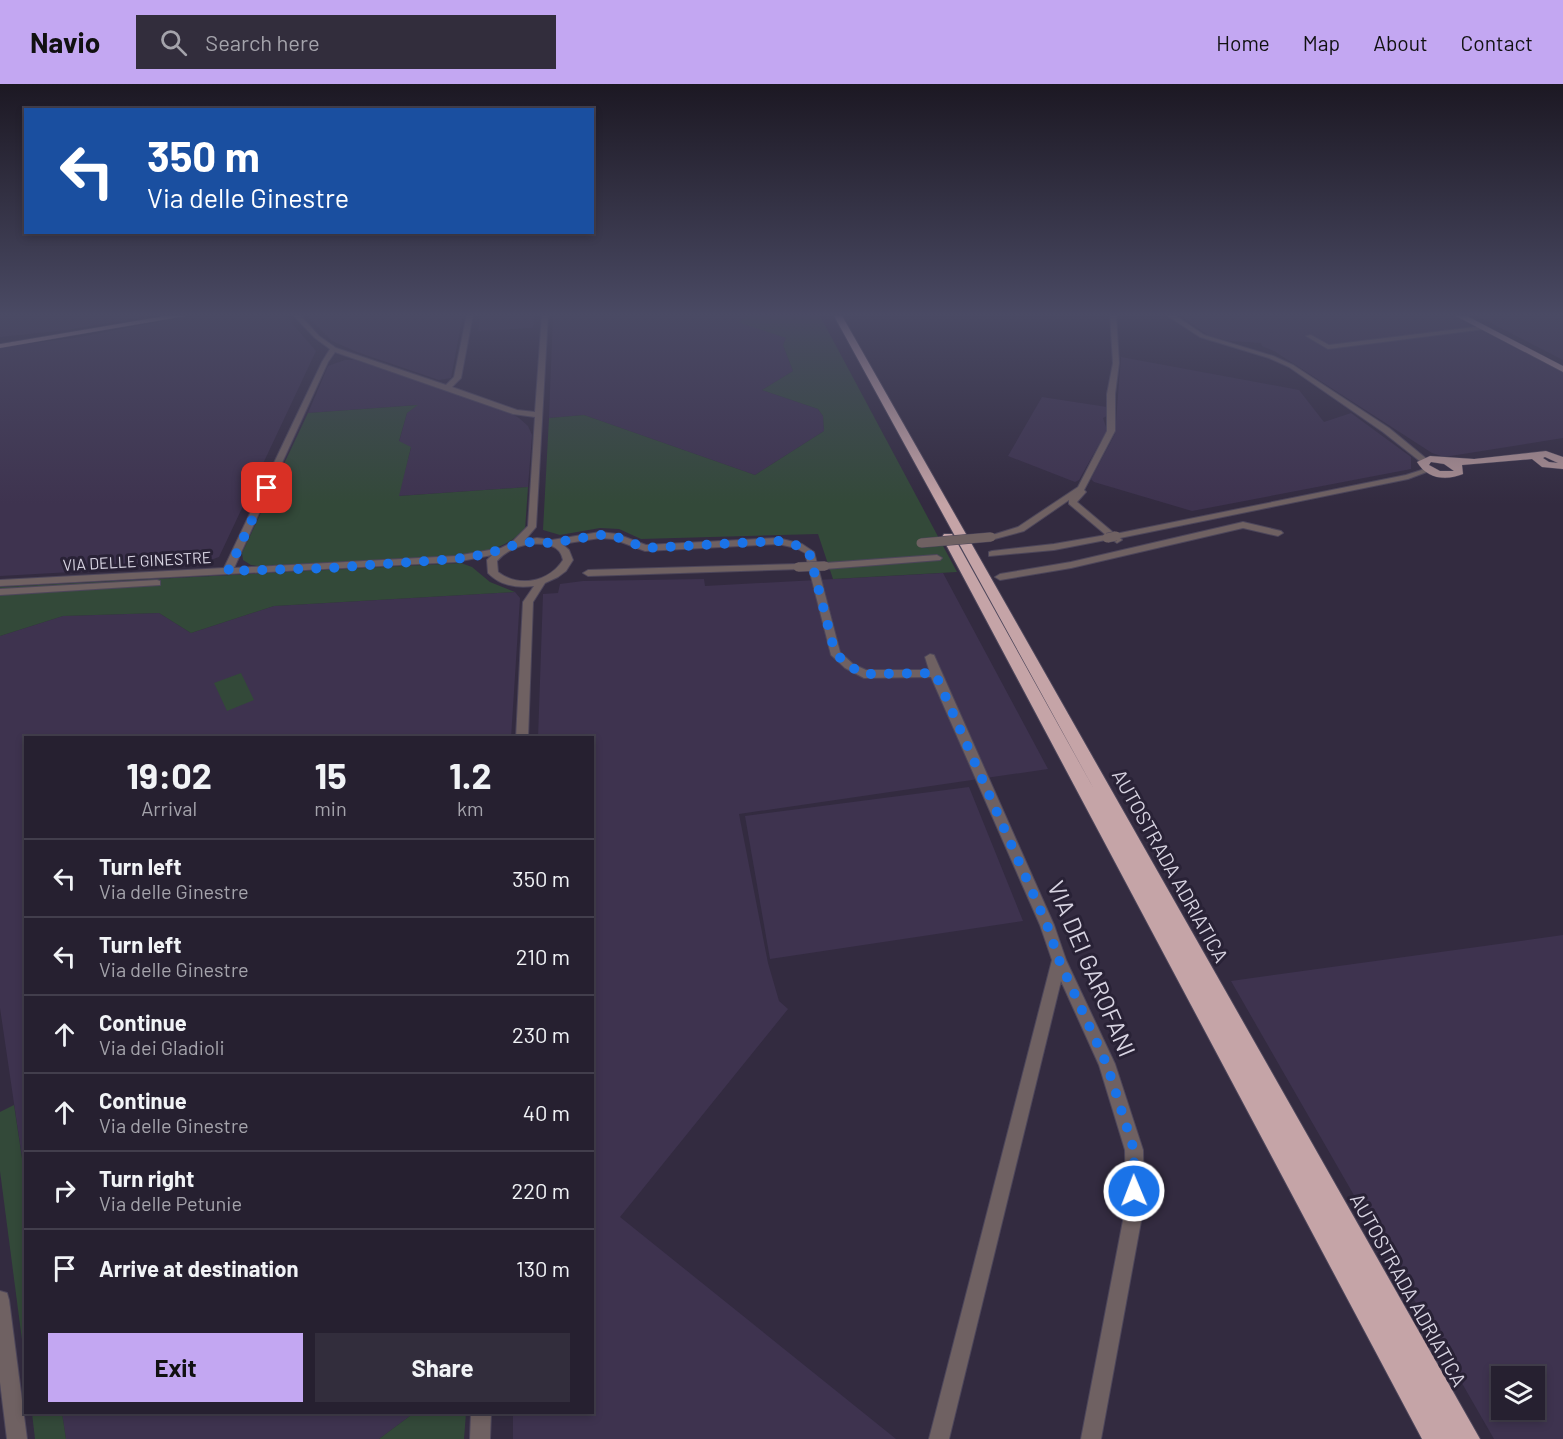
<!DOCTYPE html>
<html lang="en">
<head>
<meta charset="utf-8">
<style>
	body { margin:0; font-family:Barlow,sans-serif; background:#322d3c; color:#f1f3f6; height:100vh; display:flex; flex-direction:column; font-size:22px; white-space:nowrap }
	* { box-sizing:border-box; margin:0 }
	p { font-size:20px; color:#a4a3ab }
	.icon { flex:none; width:33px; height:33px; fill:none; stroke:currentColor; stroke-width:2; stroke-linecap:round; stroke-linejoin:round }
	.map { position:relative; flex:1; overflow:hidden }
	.drawer { position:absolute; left:24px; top:652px; width:570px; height:678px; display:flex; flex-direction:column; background:#262030; border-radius:0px; box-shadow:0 3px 9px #0003,0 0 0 2px #423e4c }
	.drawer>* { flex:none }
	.guide { position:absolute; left:24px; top:24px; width:570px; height:126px; border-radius:0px; box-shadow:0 3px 9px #0003,0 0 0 2px #423e4c; background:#1a4fa0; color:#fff; overflow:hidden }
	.fabs { position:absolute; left:1491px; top:1282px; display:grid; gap:12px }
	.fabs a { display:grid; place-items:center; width:54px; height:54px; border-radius:0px; background:#262030; box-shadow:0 3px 9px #0003,0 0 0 2px #423e4c; font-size:30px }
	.pin { position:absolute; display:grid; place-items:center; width:51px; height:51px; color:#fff; margin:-26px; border-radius:12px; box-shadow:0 3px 9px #0006 }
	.me { position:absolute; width:66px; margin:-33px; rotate:359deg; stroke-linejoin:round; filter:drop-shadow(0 0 4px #0008) }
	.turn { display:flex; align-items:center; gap:21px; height:126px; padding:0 24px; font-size:27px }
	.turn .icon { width:78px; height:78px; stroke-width:2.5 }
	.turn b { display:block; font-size:42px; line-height:51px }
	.eta { display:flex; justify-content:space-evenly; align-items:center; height:102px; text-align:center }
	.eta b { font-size:36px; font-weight:700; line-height:42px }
	.action { display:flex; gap:12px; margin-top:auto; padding:12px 24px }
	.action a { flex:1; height:69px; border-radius:0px; background:#c3a7f2; color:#111; font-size:24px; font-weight:700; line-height:69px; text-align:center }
	.action a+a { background:#322d3c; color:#f1f3f6 }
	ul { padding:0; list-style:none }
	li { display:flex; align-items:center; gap:18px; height:78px; padding:0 24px; border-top:2px solid #423e4c }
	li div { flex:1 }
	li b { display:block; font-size:22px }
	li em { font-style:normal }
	header { display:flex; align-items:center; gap:36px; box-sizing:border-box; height:84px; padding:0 30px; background:#c3a7f2; color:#111 }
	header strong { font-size:28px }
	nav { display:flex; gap:33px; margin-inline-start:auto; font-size:21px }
	.search { width:420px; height:54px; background:#322d3c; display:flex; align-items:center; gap:15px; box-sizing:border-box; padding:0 21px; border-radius:0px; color:#a4a3ab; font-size:22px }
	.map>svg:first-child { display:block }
	.built { fill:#3e334f; fill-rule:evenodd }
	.green { fill:#334939 }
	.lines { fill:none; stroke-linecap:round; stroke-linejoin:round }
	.minor-casing { stroke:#4d465a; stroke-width:2 }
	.major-casing { stroke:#4d465a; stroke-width:1 }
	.highway-casing { stroke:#4d465a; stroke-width:2 }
	.minor { fill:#6f6162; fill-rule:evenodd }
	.major { fill:#ad9194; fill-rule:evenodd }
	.highway { fill:#c5a4a7; fill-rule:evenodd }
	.minor-bridge-casing { stroke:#4d465a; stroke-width:10; stroke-linecap:butt }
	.minor-bridge { stroke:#6f6162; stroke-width:9 }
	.route { stroke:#1a73e8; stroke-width:10; stroke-dasharray:0 18 }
	.labels { text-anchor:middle; stroke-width:6; stroke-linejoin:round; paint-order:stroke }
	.far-street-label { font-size:16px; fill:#d7d3e1; stroke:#292236 }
	.street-label { font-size:20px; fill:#d7d3e1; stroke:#292236 }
	.near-street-label { font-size:24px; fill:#d7d3e1; stroke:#292236 }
</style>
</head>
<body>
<header>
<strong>Navio</strong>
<div class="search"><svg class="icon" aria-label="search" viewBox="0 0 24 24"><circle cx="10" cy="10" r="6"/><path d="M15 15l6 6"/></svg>Search here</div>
<nav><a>Home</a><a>Map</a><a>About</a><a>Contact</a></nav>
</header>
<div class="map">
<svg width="1563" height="1355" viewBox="0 0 1563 1355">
	<rect width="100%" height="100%" fill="#332b40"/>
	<g class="built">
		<path d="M0,230H159L67,246L0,253Z"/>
		<path d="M200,230H284L316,267L219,473L197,481L0,492V263L74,254Z"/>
		<path d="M305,230H463L451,294L439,296L357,268L332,257Z"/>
		<path d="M481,230H535L533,244L478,247Z"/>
		<path d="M553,230H753L739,237L786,254L783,261L793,287L762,306L818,325L823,332L824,347L755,391L584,331L549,334Z"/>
		<path d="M1179,230H1452L1563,287V354L1444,373L1432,369L1274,267L1262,262L1261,259L1230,257L1209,252Z"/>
		<path d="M1473,230H1563V276Z"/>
		<path d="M1121,273L1299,306L1324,338L1351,329L1411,373V385L1192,427L1094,398L1091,395L1115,350Z"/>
		<path d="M345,276H355L507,327L519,334L528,342L532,351L528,403L398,412L411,364L399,358L407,329L417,321L308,329L328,282Z"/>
		<path d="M1042,313L1107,323V332L1103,334L1107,346L1079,396L1075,398L1008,372Z"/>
		<path d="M943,489L1048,685L739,730L768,879L779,917L788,925L620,1133L896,1355H513V1329H592V654H538L543,510L558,509L560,500L583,497L704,495L705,502Z"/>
		<path d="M515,508L520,514L511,654H26L25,1094L0,924V552L63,532L159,529L191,549L274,522Z"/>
		<path d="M969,703L1023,837L770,875L745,732Z"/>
		<path d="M1563,851V1355H1494L1231,897ZM1502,1293H1534V1326H1502Z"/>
		<path d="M62,1329H414L379,1355H66Z"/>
	</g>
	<g class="green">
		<path d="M753,230H819L957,488L833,495L818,450L641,455L619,445L600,444L560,451L543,446L549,334L584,331L755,391L824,347L823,332L818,325L762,306L793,287L783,261L786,254L738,238Z"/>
		<path d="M418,321L407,329L399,357L411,363L399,412L528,403L525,446C508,461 487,469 464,472L263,483L251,481L243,476L242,469L308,329Z"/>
		<path d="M461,479L472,483L490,498L515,508L274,522L191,549L159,529L63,532L0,552V503Z"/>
		<path d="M241,589L254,616L227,627L214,599Z"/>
		<path d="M14,1021L25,1094V1279L0,1087V1028Z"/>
		<path d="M32,1329H62L66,1355H35Z"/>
		<path d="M414,1329H466L464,1355H379Z"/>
	</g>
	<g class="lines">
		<defs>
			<g id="minor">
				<path d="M292,230H299L319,252L336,264L446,301L454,293L467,230H473L461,294L452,303L517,326L535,328L542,230H548L536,443L525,456L537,454L552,456L600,448L617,450L646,461L778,454L802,460L814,468L840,568L853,580L866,586H929L925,573L930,570L934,571L1054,841L1066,876L1115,980L1143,1066L1144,1121L1101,1355H1081L1126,1121L1125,1066L1099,981L1061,897L949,1355H929L1052,876L1040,841L931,593L864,594L845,584L831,571L805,469L796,464L778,460L645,467L613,455L600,454L562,460L569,466L573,476L566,487L558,493L545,499L533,518L528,654H516L523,518L534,502C516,504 501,502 488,489L487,476L492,471L456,478L0,502V496L224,484L322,278L330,265L315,254ZM335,268L513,330L535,333L528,442L511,459L501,464L456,472L234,484L328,278ZM530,460C544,459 560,460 563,476C549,498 519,504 498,488L497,477C506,467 517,462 530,460Z"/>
				<path d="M1110,230H1116L1119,279L1115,310V347L1084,406L1086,408L1077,418L1115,450L1406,391L1428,384L1432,386L1408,395L1120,454L1122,456L1117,459L1111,455L1054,466L989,472V468L992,467L1054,460L1106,451L1069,420V416L1024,447L991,456L986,453L1018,443L1078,403L1107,347V310L1113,279Z"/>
				<path d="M1165,230H1173L1204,251L1273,272L1293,281L1389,344L1428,376L1421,378L1383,348L1289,283L1269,274L1200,253Z"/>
				<path d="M1483,242L1485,243V245L1328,265L1306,252L1311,251L1329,261Z"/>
				<path d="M1243,438L1281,447L1283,449L1278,452L1243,444L1071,484L1000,496L995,493L1000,490L1071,478Z"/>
				<path d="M937,471L942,474L940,476L825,485L820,482L825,479Z"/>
				<path d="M798,480L803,483L801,485L588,492L583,489L588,486Z"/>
				<path d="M157,496L160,497V501L0,511V505Z"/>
				<path d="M0,1207L7,1209L9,1216L27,1355H7L0,1298Z"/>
				<path d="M471,1329H491L490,1355H470Z"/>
			</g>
			<g id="major">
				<path d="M177,230H197L0,264V260Z"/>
				<path d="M1452,230H1463L1563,282V288Z"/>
				<path d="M1546,367L1563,373V385L1542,383L1532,375L1462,381L1463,390C1446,397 1427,395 1417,378L1430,372L1474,375ZM1545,373L1558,379L1549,378L1543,374ZM1431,378L1444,380L1454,387H1440L1429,381Z"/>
			</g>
			<path id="highway" d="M833,230H841L1480,1355H1422L942,453L944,450H952L954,453L1095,707Z"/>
		</defs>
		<use href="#minor" class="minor-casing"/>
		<use href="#major" class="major-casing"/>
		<use href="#highway" class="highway-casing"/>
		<use href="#minor" class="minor"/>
		<use href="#major" class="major"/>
		<use href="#highway" class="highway"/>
		<defs>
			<g id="minor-bridge">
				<path d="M1107,454L1116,452"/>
				<path d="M921,459L991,453"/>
				<path d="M798,483L825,482"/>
			</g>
		</defs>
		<use href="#minor-bridge" class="minor-bridge-casing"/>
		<use href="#minor-bridge" class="minor-bridge"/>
	</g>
	<linearGradient id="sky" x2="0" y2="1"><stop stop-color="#1c1823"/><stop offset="0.55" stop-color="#4a4a64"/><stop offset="1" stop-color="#4a4a64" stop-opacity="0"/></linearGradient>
	<rect width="1563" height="420" fill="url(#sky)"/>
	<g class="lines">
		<path class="route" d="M267,404L228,487L329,484L456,475L486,470L524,458L552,459L600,451L614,452L645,464L778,457L799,462L809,468L835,569L849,582L864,590L935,589L1047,841L1059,876L1107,981L1134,1066V1107"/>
	</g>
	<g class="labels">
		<g class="far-street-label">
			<text transform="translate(137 477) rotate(-3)" y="6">VIA DELLE GINESTRE</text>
		</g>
		<g class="street-label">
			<text transform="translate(1170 782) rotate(61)" y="7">AUTOSTRADA ADRIATICA</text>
			<text transform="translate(1408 1206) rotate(61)" y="7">AUTOSTRADA ADRIATICA</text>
		</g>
		<g class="near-street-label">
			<text transform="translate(1091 885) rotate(67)" y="8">VIA DEI GAROFANI</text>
		</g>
	</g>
</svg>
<div class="fabs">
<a><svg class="icon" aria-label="layers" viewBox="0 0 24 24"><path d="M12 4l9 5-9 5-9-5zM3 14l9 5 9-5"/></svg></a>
</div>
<div class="pin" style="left:267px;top:404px;background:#d93025"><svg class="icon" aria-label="arrive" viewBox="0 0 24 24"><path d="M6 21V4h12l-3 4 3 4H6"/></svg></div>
<svg class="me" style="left:1134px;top:1107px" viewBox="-20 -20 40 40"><circle r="17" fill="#1a73e8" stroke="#fff" stroke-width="3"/><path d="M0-11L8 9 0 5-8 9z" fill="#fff"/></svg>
<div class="guide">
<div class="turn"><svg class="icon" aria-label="left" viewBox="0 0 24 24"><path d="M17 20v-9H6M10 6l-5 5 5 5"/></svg><div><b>350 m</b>Via delle Ginestre</div></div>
</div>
<section class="drawer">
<div class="eta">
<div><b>19:02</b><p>Arrival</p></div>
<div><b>15</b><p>min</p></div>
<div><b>1.2</b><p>km</p></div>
</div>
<ul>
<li><svg class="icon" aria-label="left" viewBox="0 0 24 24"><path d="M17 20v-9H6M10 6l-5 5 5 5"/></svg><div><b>Turn left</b><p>Via delle Ginestre</p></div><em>350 m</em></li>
<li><svg class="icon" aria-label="left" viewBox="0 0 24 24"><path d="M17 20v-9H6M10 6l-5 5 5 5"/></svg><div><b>Turn left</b><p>Via delle Ginestre</p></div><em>210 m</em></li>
<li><svg class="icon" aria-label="ahead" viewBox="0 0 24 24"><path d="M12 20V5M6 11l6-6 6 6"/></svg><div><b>Continue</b><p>Via dei Gladioli</p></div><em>230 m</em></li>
<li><svg class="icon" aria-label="ahead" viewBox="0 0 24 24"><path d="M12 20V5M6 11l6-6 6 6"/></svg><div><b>Continue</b><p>Via delle Ginestre</p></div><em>40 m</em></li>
<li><svg class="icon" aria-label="right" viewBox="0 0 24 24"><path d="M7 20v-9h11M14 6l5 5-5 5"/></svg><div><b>Turn right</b><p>Via delle Petunie</p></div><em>220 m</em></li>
<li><svg class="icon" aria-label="arrive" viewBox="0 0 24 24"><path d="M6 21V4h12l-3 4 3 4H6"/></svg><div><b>Arrive at destination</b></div><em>130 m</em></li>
</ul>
<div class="action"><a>Exit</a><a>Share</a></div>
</section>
</div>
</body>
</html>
